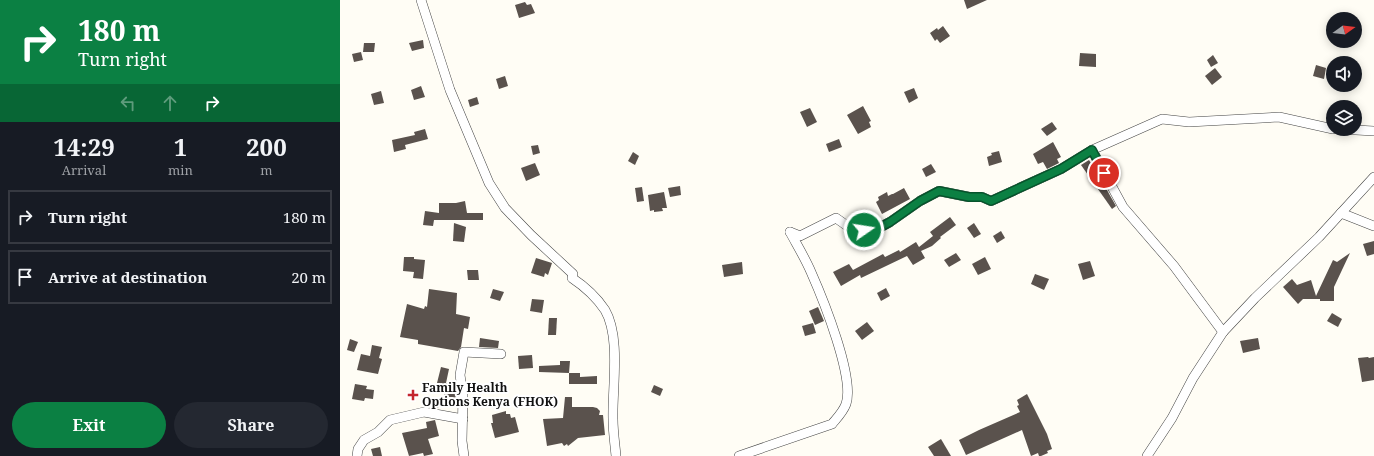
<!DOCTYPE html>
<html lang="en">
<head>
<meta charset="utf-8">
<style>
	body { margin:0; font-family:"Noto Serif",serif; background:#242831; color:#f1f3f6; height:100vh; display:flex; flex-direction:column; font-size:15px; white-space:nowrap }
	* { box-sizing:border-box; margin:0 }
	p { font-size:13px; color:#9ea1a6 }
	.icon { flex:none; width:22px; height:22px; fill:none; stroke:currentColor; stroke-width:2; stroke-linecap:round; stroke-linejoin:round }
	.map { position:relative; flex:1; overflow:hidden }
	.sheet { display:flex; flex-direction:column; background:#171b24; width:340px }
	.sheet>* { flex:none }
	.hud { background:#0b8043; color:#fff; overflow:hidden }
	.needle { width:26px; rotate:75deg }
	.buttons { position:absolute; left:986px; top:12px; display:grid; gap:8px }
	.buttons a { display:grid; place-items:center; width:36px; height:36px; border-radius:50%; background:#171b24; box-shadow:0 2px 10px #0003; font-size:20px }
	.pin { position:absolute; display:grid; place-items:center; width:34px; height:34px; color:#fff; margin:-17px; border:2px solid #fff; border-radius:50%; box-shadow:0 1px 4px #0007 }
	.me { position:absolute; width:44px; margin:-22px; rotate:77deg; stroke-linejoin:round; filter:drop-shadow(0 0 3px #0008) }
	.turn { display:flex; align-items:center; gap:14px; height:84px; padding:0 12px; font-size:18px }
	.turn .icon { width:52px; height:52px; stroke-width:2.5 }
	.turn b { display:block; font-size:28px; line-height:34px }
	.lanes { display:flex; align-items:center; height:38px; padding:0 12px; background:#0003; justify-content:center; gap:20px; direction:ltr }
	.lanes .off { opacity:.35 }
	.eta { display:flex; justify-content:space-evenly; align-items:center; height:68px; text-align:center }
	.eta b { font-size:24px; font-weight:700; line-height:28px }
	.button { display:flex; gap:8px; margin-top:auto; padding:8px 12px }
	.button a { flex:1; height:46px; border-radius:24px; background:#0b8043; color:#fff; font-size:16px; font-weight:700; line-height:46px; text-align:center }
	.button a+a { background:#242831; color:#f1f3f6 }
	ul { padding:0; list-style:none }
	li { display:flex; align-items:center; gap:12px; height:54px; margin:0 8px 6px; padding:0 4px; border:2px solid #363941; border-radius:0px }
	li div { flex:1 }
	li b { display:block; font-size:15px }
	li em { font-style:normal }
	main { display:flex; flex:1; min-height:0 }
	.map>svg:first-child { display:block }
	.building { fill:#5a524d }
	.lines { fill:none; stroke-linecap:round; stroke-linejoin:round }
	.street-casing { stroke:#444; stroke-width:10 }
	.street { stroke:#fff; stroke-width:9 }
	.route-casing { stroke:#07532c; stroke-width:10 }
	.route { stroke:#0b8043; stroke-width:7 }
	.poi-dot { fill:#c4262e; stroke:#fff; stroke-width:1.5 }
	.labels { text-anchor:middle; stroke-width:4; stroke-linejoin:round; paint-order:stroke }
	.poi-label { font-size:12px; font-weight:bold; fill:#111; stroke:#fff; text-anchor:start }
</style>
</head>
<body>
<main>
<section class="sheet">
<div class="hud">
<div class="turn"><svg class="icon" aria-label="right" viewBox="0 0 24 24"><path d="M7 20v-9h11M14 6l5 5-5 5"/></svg><div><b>180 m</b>Turn right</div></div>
<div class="lanes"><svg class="icon off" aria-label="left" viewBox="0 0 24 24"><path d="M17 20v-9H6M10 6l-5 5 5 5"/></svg><svg class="icon off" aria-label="ahead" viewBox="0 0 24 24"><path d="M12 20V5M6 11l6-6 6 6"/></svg><svg class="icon" aria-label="right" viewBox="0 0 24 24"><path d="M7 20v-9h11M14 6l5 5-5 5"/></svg></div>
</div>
<div class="eta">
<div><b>14:29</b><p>Arrival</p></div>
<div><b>1</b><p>min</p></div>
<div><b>200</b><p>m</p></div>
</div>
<ul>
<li><svg class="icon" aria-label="right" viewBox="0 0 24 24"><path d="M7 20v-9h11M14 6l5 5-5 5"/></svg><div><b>Turn right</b></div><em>180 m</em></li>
<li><svg class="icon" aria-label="arrive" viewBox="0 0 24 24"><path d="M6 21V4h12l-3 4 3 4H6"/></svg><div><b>Arrive at destination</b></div><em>20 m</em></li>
</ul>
<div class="button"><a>Exit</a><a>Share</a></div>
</section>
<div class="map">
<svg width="1034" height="456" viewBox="0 0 1034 456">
	<rect width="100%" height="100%" fill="#fffdf5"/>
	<g class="building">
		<path d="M624,0H647L627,9Z"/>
		<path d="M185,2L187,5L191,4L195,13L179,18L175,5Z"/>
		<path d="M603,26L610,36L600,43L597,39L595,41L590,33L597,28L598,30Z"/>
		<path d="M83,40L84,48L72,51L69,43Z"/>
		<path d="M24,43H35L34,52H23Z"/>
		<path d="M21,52L23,60L14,62L12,54Z"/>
		<path d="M740,53L756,54V67L739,66Z"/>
		<path d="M873,55L878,63L871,67L867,60Z"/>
		<path d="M976,65L986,68L984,79L973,76Z"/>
		<path d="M875,68L882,77L872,85L865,76Z"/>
		<path d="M165,76L168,86L159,89L156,79Z"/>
		<path d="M81,86L85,97L74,100L71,90Z"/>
		<path d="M574,88L578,98L569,103L564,92Z"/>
		<path d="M41,91L44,103L34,105L31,94Z"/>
		<path d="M137,97L139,104L130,107L128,100Z"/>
		<path d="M523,106L531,121L529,122L531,127L518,134L507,115Z"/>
		<path d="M470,108L477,122L467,127L460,112Z"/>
		<path d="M712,122L717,129L707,136L701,129Z"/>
		<path d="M85,129L88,139L65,145L66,149L54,152L52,140L75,135L74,132Z"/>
		<path d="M499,139L502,147L489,152L486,144Z"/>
		<path d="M713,142L721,157L717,159L719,163L707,169L703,162L698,164L693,154Z"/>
		<path d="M198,145L200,153L193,155L191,146Z"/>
		<path d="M659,151L662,162L649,166L647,157L652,155L651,153Z"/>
		<path d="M293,152L299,156L295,165L288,161Z"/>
		<path d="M749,160L759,176L776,206L772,209L741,165Z"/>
		<path d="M195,163L200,175L186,181L181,168Z"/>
		<path d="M591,164L596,172L586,177L582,169Z"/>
		<path d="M340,186L341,195L330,197L328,188Z"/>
		<path d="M302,187L304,201L297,202L295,188Z"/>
		<path d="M564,188L570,199L542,214L536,202L539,200L538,197L547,192L548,196L552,194H553Z"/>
		<path d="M324,192L327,208H322L323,211L314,212V210L310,211L308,195Z"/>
		<path d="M125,201L127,213H143V220H94L93,226L83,225L85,211L99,213V203H116Z"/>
		<path d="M610,217L616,225L600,237L601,238L592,246L581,251L585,258L573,265L567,256L521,278L520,275L501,286L493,272L509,264L513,270L543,254L545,257L559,250L560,252L576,242L579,247L593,236L590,232Z"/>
		<path d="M114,223L126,227L124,242L113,241Z"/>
		<path d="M634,223L641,234L634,238L627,228Z"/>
		<path d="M661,231L665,238L657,243L653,236Z"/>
		<path d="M1034,241V254L1027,256L1023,244Z"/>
		<path d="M616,253L621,260L609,267L604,260Z"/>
		<path d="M1010,253L994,287V301H980V299H963L958,304L943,287L952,279L957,285L971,280L976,296L993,260L997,262Z"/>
		<path d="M64,257H74V259L85,260L83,279L73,278L74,272L63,271Z"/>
		<path d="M645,257L651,269L638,275L632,264Z"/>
		<path d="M196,258L212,263L208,275L205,273L204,277L191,273Z"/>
		<path d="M750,261L755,276L743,280L738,264Z"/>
		<path d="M402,262L403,274L384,277L382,265Z"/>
		<path d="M127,270H138L139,280H128Z"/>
		<path d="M695,274L709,279L704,290L691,284Z"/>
		<path d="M546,288L550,296L541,301L537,293Z"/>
		<path d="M89,289L117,293L116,314L130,317L128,329L124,328L121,347L118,351L78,344V340L60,337L67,304L84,309L85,306L87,307Z"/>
		<path d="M153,289L164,292L160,301L150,298Z"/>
		<path d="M192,299L204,300L202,313L190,311Z"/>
		<path d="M478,307L484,321L475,325L469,311Z"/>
		<path d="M992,313L1002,319L998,327L987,321Z"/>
		<path d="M209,318H217L216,335H208Z"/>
		<path d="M527,322L534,331L522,340L515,331Z"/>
		<path d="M473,323L476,333L465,336L462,326Z"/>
		<path d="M140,338L159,341L158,348L139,347Z"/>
		<path d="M918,338L920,349L903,353L900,341Z"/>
		<path d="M10,339L18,342L14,352L7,350Z"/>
		<path d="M32,345L42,347L39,358L42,359L38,374L17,370L21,354L30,356Z"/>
		<path d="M192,355L193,368L179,369L178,356Z"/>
		<path d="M1028,357L1029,358L1034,357V380L1022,382L1018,358Z"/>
		<path d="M220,361H230L229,373H240V377L257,376V384H229V373L199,372V366L220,365Z"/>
		<path d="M101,367L109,369L106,383L115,384L116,392V398L104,396L105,385L97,383Z"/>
		<path d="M15,384L27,386L26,389L34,390L33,399L25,398L24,401L12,399Z"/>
		<path d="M314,385L323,389L320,396L311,392Z"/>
		<path d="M687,394L707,434L712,449L707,451L708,453L701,456H699L698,453L691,456L682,430L626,455L619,440L639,430L680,412L677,406L679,405L677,400Z"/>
		<path d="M85,396L100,400L98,408H95Z"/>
		<path d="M225,397H232V407H253L257,408L260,411L259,415H263L265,435L238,438L228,446L227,444L224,446L222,443L207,446L203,419L223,418Z"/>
		<path d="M166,411V414H170L171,418L175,417L179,432L155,438L151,423H153L152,415Z"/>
		<path d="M95,420L99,436L88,439L93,454L84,456L83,453L69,456L62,433L87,428L86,422Z"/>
		<path d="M601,439L611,456H594L588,447Z"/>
		<path d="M40,447L42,456H33L31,449Z"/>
	</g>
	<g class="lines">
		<defs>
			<g id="street">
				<path d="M81,0L110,90L149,183L165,208L191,235L233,274L232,278C244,286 257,298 265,310C281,337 272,389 273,419C273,432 275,444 276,456"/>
				<path d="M998,129L1034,131"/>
				<path d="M752,150L783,207L834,266L883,332"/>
				<path d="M1001,213L1034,226"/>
				<path d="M450,232L460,236L496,218L513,230L537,229L550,222L580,201L599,191L629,197H642L651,201L721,169L752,150L822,119L849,122L939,117L993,129"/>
				<path d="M17,456L18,449L24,440L38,432L50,420L84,412L123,419"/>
				<path d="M124,456L122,441L123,395L120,375L124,352L161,354"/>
				<path d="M399,456L492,424C497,418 503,412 506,404C515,378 483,299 471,272C465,258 457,245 450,232"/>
				<path d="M807,456L832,418L853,378L883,332L915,298L979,237L1034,177"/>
			</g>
		</defs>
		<use href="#street" class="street-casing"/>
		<use href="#street" class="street"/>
	</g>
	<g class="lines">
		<defs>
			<path id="route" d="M524,230L537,229L550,222L580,201L599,191L629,197H642L651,201L721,169L752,150L764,173"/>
		</defs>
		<use href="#route" class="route-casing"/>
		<use href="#route" class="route"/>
	</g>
	<path class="poi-dot" d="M71 389h4v4h4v4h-4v4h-4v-4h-4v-4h4z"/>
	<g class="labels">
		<g class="poi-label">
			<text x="82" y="392">Family Health<tspan x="82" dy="14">Options Kenya (FHOK)</tspan></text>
		</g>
	</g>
</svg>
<div class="buttons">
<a><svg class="needle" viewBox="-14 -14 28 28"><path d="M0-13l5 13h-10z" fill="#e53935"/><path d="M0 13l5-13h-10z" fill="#9ea1a6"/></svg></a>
<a><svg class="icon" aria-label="sound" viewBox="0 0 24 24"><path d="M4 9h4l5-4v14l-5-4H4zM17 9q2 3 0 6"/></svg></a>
<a><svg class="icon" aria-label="layers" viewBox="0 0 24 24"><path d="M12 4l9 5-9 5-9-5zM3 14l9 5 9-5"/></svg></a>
</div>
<div class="pin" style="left:764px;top:173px;background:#d93025"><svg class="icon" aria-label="arrive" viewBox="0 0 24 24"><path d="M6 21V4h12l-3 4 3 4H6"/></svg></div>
<svg class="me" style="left:524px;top:230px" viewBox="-20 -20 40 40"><circle r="17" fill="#0b8043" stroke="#fff" stroke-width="3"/><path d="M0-11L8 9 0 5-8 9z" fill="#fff"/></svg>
</div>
</main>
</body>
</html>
